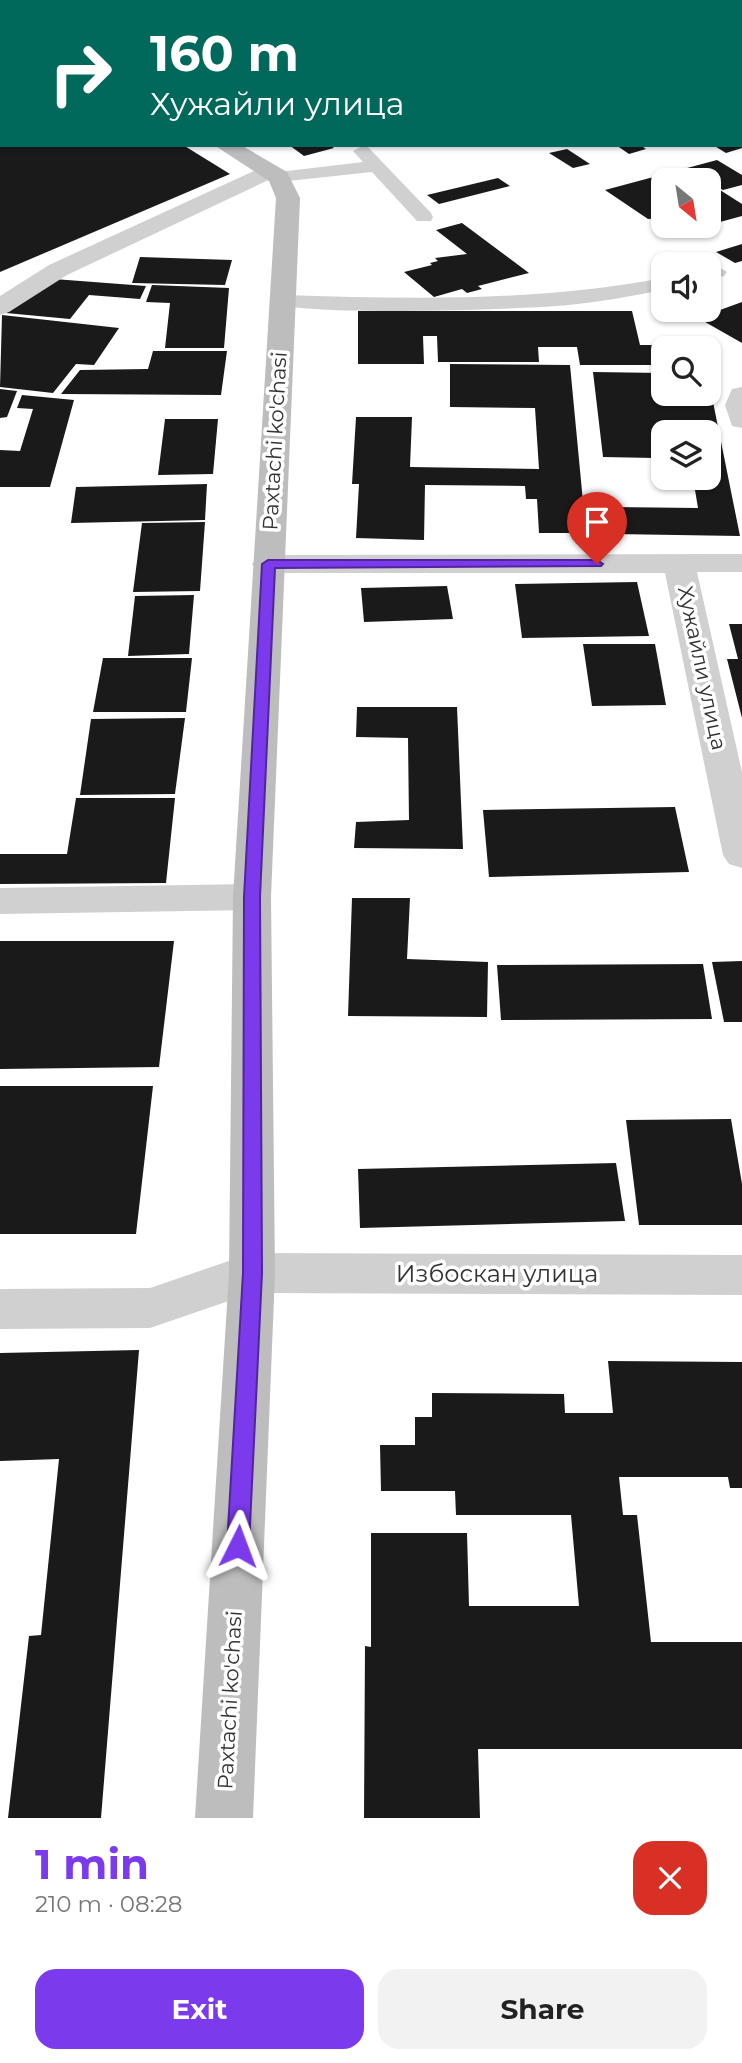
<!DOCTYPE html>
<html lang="en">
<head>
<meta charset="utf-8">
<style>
	body { margin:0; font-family:Montserrat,sans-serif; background:#f2f2f2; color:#222; height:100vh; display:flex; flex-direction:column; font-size:26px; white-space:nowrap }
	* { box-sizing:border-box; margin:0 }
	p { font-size:23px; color:#767676 }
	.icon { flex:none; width:38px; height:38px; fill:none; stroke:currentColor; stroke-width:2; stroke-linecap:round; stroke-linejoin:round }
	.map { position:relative; height:1818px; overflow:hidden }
	.sheet { display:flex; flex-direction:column; background:#fff; flex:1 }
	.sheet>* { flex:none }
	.banner { position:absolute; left:0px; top:0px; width:742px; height:147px; box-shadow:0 2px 5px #0004; background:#00695c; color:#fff; overflow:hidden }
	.needle { width:46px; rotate:150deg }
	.tools { position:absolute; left:651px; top:168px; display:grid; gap:14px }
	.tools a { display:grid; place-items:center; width:70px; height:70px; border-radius:14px; background:#fff; box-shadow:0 2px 5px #0004; font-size:35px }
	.pin { position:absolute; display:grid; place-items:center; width:60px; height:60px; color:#fff; margin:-72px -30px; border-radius:50% 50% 50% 0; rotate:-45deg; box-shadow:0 0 7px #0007 }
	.pin .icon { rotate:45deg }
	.me { position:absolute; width:77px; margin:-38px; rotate:3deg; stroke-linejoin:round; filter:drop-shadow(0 0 5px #0008) }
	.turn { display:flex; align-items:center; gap:24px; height:147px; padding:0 35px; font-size:32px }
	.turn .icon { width:91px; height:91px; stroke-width:2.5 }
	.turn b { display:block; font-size:49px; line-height:60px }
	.round { display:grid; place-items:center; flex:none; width:74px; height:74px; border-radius:21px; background:#f2f2f2 }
	.overview { display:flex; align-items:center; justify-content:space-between; height:119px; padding:0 35px }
	h1 { font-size:42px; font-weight:700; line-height:52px; color:#7c3aed }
	.cta { display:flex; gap:14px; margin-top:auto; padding:14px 35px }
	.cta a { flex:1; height:80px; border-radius:21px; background:#7c3aed; color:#fff; font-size:28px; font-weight:700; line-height:80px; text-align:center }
	.cta a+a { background:#f2f2f2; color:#222 }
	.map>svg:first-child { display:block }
	.building { fill:#1a1a1a }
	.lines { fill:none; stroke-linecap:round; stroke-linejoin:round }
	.lane { fill:#d0d0d0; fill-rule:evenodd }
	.street { fill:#d0d0d0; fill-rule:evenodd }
	.secondary { fill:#bdbdbd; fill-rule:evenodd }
	.route { fill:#7c3aed; stroke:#51269a; stroke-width:2 }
	.labels { text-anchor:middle; stroke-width:7; stroke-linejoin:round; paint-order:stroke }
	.street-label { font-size:21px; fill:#333; stroke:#fff }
	.near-street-label { font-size:24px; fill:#333; stroke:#fff }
</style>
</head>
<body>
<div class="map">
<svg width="742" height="1818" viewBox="0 0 742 1818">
	<rect width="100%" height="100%" fill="#fff"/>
	<g class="building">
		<path d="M0,145H183L230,174L0,272Z"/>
		<path d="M289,145H330L334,148L304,156Z"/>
		<path d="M616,145H640L646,149L629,154Z"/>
		<path d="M713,145H742V148L726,153Z"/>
		<path d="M567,149L590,164L573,168L549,153Z"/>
		<path d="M717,160L742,175V185L723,190L704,178L663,180V218L648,219L605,190Z"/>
		<path d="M498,178L510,186L439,204L427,195Z"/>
		<path d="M709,183L742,204V216L709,225Z"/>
		<path d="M462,223L529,273L478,286L482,289L467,293L462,289L434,297L404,272L432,265L430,263L438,261L435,258L467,254L436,230Z"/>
		<path d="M742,244V261L735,263L716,252Z"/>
		<path d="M140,257L232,260L225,285L132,283Z"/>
		<path d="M54,279L146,286L140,299L89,295L70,319L6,313Z"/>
		<path d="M152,285L229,288L224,348H165L170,303L146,302Z"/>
		<path d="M742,302V343L698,318Z"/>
		<path d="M358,311H632L640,345H707L708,348H663V365H580L577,347H538L539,362H438L437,336H423L424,364H358Z"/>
		<path d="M2,315L119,328L94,365L76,364L53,393L0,387Z"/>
		<path d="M153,351H227L221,395L61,394L80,370L148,369Z"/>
		<path d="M450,364L570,365L586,533H539L537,499H526L525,486L425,485L424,540L356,538L359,484H352L356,417H412L410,467L539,469L535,408L450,407Z"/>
		<path d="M593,372L663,373V394H709L710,387L740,536L613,534L610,507L698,508L693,478H709V432H663V479L658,478L655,458L603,457Z"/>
		<path d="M0,389L17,391L7,417L0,418Z"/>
		<path d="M22,395L74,400L50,487H0V450L20,451L33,409L17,408Z"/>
		<path d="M165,419H218L213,474L158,475Z"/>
		<path d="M207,484L205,520L71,523L76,487Z"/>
		<path d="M205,522L200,591L133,592L142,523Z"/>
		<path d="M637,582L649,636L522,638L515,584Z"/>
		<path d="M447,586L453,619L364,622L361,588Z"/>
		<path d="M194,595L189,654L128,656L135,596Z"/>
		<path d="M729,624H742V718L727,659H738Z"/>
		<path d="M583,644H655L666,705L592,706Z"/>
		<path d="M103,658H192L186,712H93Z"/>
		<path d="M357,707H457L463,849L354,848L356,822L409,820L408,738L356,737Z"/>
		<path d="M185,718L175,794L80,795L91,719Z"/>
		<path d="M76,798H175L166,883L0,884V854H67Z"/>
		<path d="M675,807L689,872L489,877L483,810Z"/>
		<path d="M352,898H410L407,959L488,962L487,1017L348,1016Z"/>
		<path d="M0,941H174L159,1067L0,1069Z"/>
		<path d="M742,961V1022H724L712,962Z"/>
		<path d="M703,964L712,1019L501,1020L497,965Z"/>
		<path d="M0,1086H153L136,1234H0Z"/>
		<path d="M731,1119L742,1184V1225H639L626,1120Z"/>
		<path d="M616,1163L625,1221L360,1228L358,1169Z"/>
		<path d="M139,1350L101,1818H8L29,1636L41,1635L59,1459L0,1461V1353Z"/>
		<path d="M608,1361L742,1362V1488H730L728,1477H619L623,1515H637L651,1642H742V1749H478L480,1818H364L365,1646L371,1647V1533H467L469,1606H579L571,1515H456L455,1491H381L380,1445H415V1417H432V1393L564,1394L565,1413H613Z"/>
	</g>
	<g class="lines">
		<g class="lane">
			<path d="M362,146L368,147L431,213L433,217L431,221H417L372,172L279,182L270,177L279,172L363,162L353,151Z"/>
			<path d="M717,266L727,272L724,276L709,280V268Z"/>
			<path d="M663,278V290C632,296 600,302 568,305C534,309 285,318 273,301L283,295C411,299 537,302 663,278Z"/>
		</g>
		<g class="street">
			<path d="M123,0H148L122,2Z"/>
			<path d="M624,0H648L623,2Z"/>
			<path d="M657,0H679L680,2H659Z"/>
			<path d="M740,25L742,26V38H740Z"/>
			<path d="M269,164L277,166L280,171L277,176L67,275L9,312L0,315V296L49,265Z"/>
			<path d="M742,387V428L732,426L725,405L732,389Z"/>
			<path d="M742,554V572H697L742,772V868L729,864L723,855L665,573H268L257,571L252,564L257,557L268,555Z"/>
			<path d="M252,884L266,888L271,897L266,906L252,910L0,914V888Z"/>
			<path d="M252,1253L742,1255V1295L252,1293L150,1328L0,1329V1289L150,1288Z"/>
		</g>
		<g class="secondary">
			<path d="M0,13L2,14V26L0,25Z"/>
			<path d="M214,145H241L287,172L300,198L271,897L275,1273L253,1818H195L229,1273L233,897L276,198L269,181Z"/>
		</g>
	</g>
	<path class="route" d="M597,560L603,564L601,566L275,568L260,897L262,1273L249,1546L246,1553L238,1556L231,1553L227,1546L243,1273L244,897L262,564L268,560Z"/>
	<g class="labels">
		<g class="street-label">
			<text transform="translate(275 441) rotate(-87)" y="7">Paxtachi ko'chasi</text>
			<text transform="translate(702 668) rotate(78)" y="7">Хужайли улица</text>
			<text transform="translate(230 1700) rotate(-87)" y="7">Paxtachi ko'chasi</text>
		</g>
		<g class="near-street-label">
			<text x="497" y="1282">Избоскан улица</text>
		</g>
	</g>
</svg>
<div class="tools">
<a><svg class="needle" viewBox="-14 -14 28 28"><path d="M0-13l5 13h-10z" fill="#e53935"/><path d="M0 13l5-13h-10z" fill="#767676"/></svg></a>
<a><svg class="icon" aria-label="sound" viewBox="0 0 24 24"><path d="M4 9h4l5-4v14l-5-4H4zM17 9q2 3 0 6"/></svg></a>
<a><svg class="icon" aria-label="search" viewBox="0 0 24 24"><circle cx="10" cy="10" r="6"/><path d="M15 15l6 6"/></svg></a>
<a><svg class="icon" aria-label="layers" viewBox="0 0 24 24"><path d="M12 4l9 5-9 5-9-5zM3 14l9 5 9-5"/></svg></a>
</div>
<div class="pin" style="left:597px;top:564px;background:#d93025"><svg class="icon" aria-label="arrive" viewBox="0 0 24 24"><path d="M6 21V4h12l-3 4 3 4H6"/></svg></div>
<svg class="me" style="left:238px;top:1546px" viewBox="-20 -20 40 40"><path d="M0-17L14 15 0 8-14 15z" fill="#7c3aed" stroke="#fff" stroke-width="4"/></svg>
<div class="banner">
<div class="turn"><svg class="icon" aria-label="right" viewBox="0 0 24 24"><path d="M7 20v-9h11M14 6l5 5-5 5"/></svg><div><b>160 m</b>Хужайли улица</div></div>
</div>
</div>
<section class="sheet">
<div class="overview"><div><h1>1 min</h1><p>210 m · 08:28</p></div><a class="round" style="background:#d93025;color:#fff"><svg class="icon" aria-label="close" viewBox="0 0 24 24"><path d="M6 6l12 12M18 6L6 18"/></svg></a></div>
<div class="cta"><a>Exit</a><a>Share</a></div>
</section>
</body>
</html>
